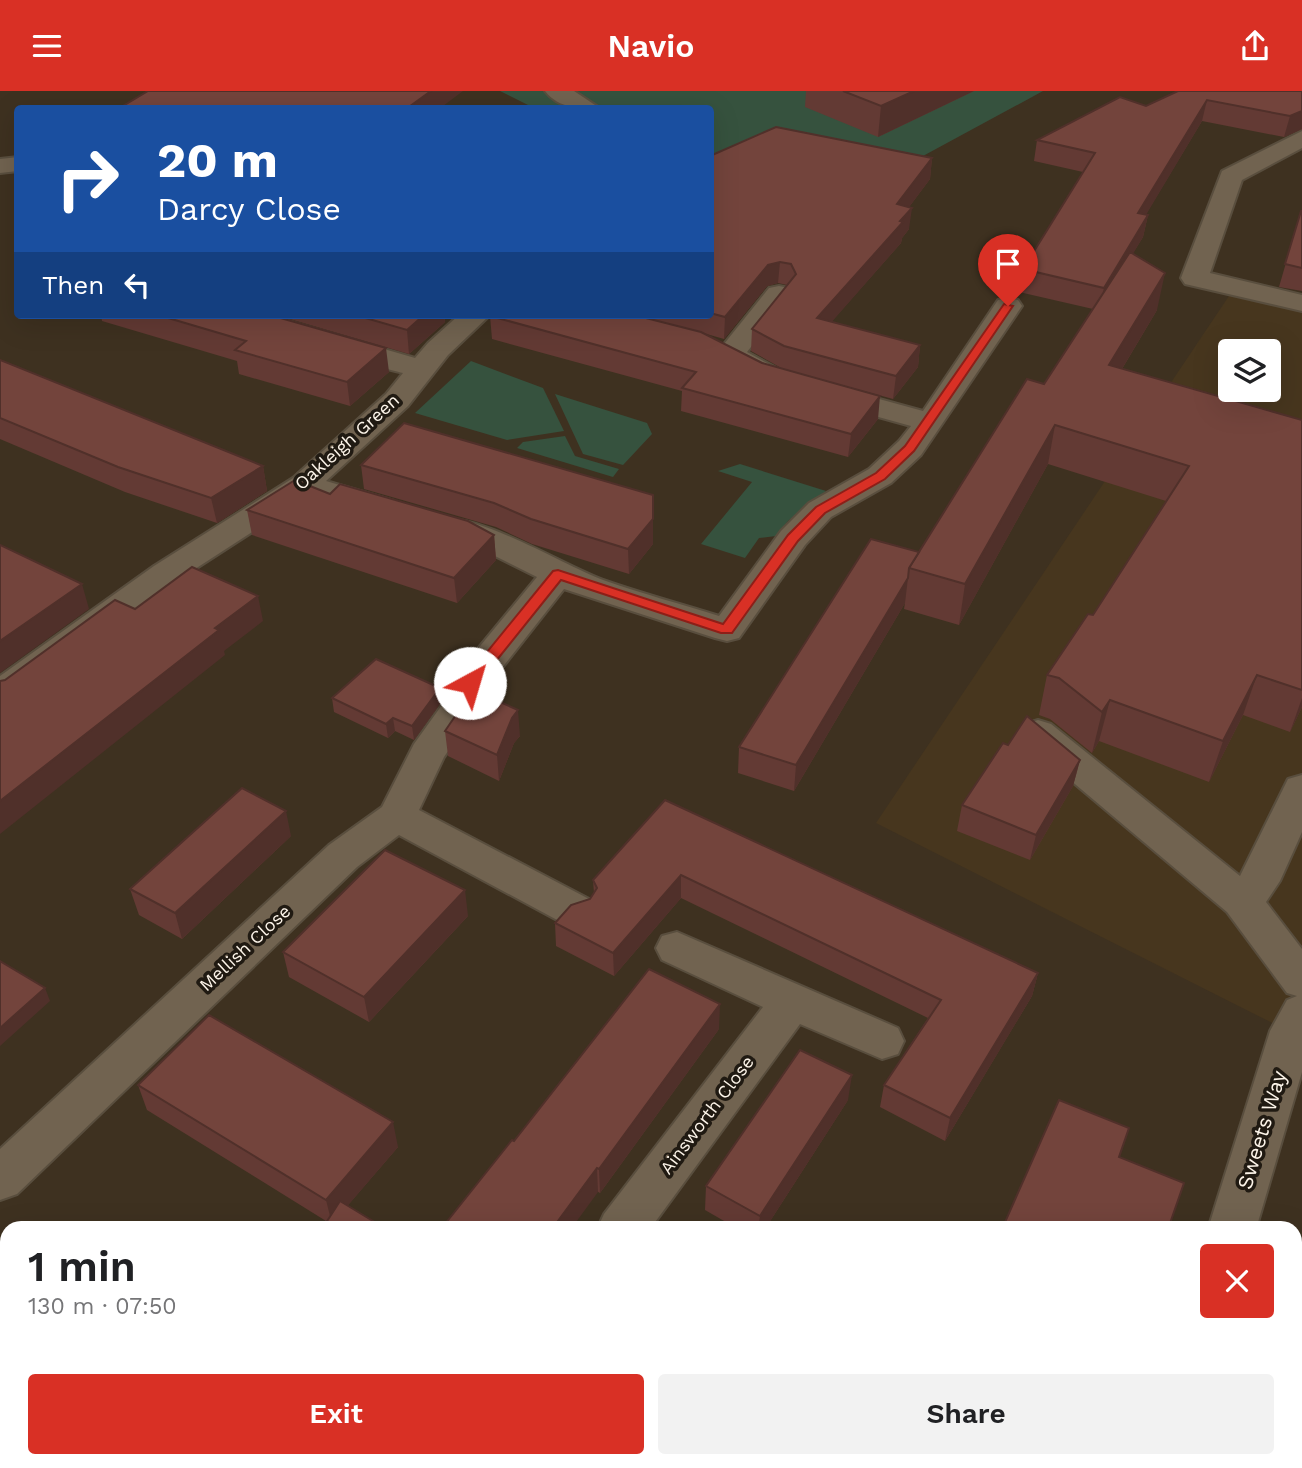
<!DOCTYPE html>
<html lang="en">
<head>
<meta charset="utf-8">
<style>
	body { margin:0; font-family:"Work Sans",sans-serif; background:#f2f2f2; color:#202124; height:100vh; display:flex; flex-direction:column; font-size:26px; white-space:nowrap }
	* { box-sizing:border-box; margin:0 }
	p { font-size:23px; color:#757577 }
	.icon { flex:none; width:38px; height:38px; fill:none; stroke:currentColor; stroke-width:2; stroke-linecap:round; stroke-linejoin:round }
	.map { position:relative; flex:1; overflow:hidden }
	.drawer { position:absolute; left:0px; top:1130px; width:1302px; height:247px; display:flex; flex-direction:column; background:#fff; border-radius:21px 21px 0 0; box-shadow:0 7px 28px #0002 }
	.drawer>* { flex:none }
	.hud { position:absolute; left:14px; top:14px; width:700px; height:214px; border-radius:7px; box-shadow:0 7px 28px #0002; background:#1a4fa0; color:#fff; overflow:hidden }
	.fabs { position:absolute; left:1218px; top:248px; display:grid; gap:14px }
	.fabs a { display:grid; place-items:center; width:63px; height:63px; border-radius:7px; background:#fff; box-shadow:0 7px 28px #0002; font-size:35px }
	.pin { position:absolute; display:grid; place-items:center; width:60px; height:60px; color:#fff; margin:-72px -30px; border-radius:50% 50% 50% 0; rotate:-45deg; box-shadow:0 0 7px #0007 }
	.pin .icon { rotate:45deg }
	.me { position:absolute; width:77px; margin:-38px; rotate:39deg; stroke-linejoin:round; filter:drop-shadow(0 0 5px #0008) }
	.turn { display:flex; align-items:center; gap:24px; height:147px; padding:0 28px; font-size:32px }
	.turn .icon { width:91px; height:91px; stroke-width:2.5 }
	.turn b { display:block; font-size:49px; line-height:60px }
	.then { display:flex; align-items:center; height:66px; padding:0 28px; background:#0003; gap:14px; font-size:26px }
	.round { display:grid; place-items:center; flex:none; width:74px; height:74px; border-radius:7px; background:#f2f2f2 }
	.head { display:flex; align-items:center; justify-content:space-between; height:119px; padding:0 28px }
	h1 { font-size:42px; font-weight:600; line-height:52px }
	.action { display:flex; gap:14px; margin-top:auto; padding:14px 28px }
	.action a { flex:1; height:80px; border-radius:7px; background:#d93025; color:#fff; font-size:28px; font-weight:600; line-height:80px; text-align:center }
	.action a+a { background:#f2f2f2; color:#202124 }
	header { display:flex; justify-content:space-between; align-items:center; height:91px; padding:0 28px; background:#d93025; color:#fff; font-size:32px; font-weight:600 }
	.map>svg:first-child { display:block }
	.built { fill:#47361e; fill-rule:evenodd }
	.green { fill:#36523e }
	.lines { fill:none; stroke-linecap:round; stroke-linejoin:round }
	.minor-casing { stroke:#594e3e; stroke-width:4 }
	.minor { fill:#716350; fill-rule:evenodd }
	.wall { fill:#633a34 }
	.shaded-wall { fill:#50302a }
	.building { fill:#73443c; stroke:#50302a; stroke-width:2 }
	.route { fill:#d93025; stroke:#8d1f18; stroke-width:2 }
	.labels { text-anchor:middle; stroke-width:7; stroke-linejoin:round; paint-order:stroke }
	.street-label { font-size:18px; fill:#fcf4e9; stroke:#201a12 }
	.near-street-label { font-size:21px; fill:#fcf4e9; stroke:#201a12 }
</style>
</head>
<body>
<header><svg class="icon" aria-label="menu" viewBox="0 0 24 24"><path d="M4 6h16M4 12h16M4 18h16"/></svg>Navio<svg class="icon" aria-label="share" viewBox="0 0 24 24"><path d="M12 15V3M7 8l5-5 5 5M5 13v7h14v-7"/></svg></header>
<div class="map">
<svg width="1302" height="1377" viewBox="0 0 1302 1377">
	<rect width="100%" height="100%" fill="#3e3120"/>
	<path class="built" d="M1239,190L1302,204V947L876,732ZM1230,261H1269V299H1230Z"/>
	<g class="green">
		<path d="M500,0H1043L851,104L711,80L710,18L534,17Z"/>
		<path d="M471,270L543,297L564,340L507,349L415,322Z"/>
		<path d="M555,303L647,332L652,343L623,374L583,363Z"/>
		<path d="M565,345L575,365L619,378L613,386L517,357L523,351Z"/>
		<path d="M740,373L826,400L788,430L776,445L759,447L745,467L701,453L752,391L718,380Z"/>
	</g>
	<g class="lines">
		<defs>
			<g id="minor">
				<path d="M545,0H574L601,18C581,18 559,18 545,0Z"/>
				<path d="M1302,40V57L1242,89L1210,182L1302,204V220L1185,193L1181,187L1222,80Z"/>
				<path d="M18,66V80L0,82V68Z"/>
				<path d="M779,195L789,197L793,203L747,261L780,279L785,285L780,291C759,297 738,280 720,269L716,263L769,197Z"/>
				<path d="M1008,207L1018,209L1022,215L921,364L891,392L831,426L805,454L739,547L727,550L715,547L564,498L483,601L479,602L483,609L444,666L419,719L589,808L595,819L589,830L574,835L559,830L399,744L357,776L17,1103L0,1109V1058L329,754L382,716L414,653L452,600L456,599L452,592L457,583L537,486L471,453L435,443L431,436L435,429C477,419 563,475 606,490C643,503 681,513 719,525L781,440L809,412L869,378L899,350L911,335L817,309L813,303L817,297L828,294L923,320L998,209Z"/>
				<path d="M227,224H267L415,267L428,252L459,224H490L448,264L408,315L326,390L394,410L399,417L394,424L383,427L308,405L178,489L13,612L0,615V585L154,475L293,387L386,303L403,282C374,274 239,242 227,224Z"/>
				<path d="M1038,629L1051,633L1240,785L1288,688L1302,684V741L1280,790L1266,811L1302,858V981L1256,1138H1208L1270,940L1287,909L1297,905L1287,902L1227,821L1025,651L1019,642L1025,633Z"/>
				<path d="M677,841L898,937L904,950L898,963L882,968L800,933L650,1138H597L604,1123L763,916L662,869L656,857L662,845Z"/>
				<path d="M0,1169L7,1172V1219L0,1216Z"/>
				<path d="M248,1370H307L310,1377H251Z"/>
				<path d="M430,1370H486L483,1377H427Z"/>
				<path d="M1134,1370H1188L1186,1377H1132Z"/>
			</g>
		</defs>
		<use href="#minor" class="minor-casing"/>
		<use href="#minor" class="minor"/>
	</g>
	<g class="wall">
		<path d="M806,0H974L878,46L805,16Z"/>
		<path d="M1302,0V38L1284,46L1202,30L1146,123L1148,124L1143,146L1133,162L1157,219L1122,278L1302,329V616L1290,641L1243,624L1209,691L1099,650L1092,662L1050,628L1039,624L1047,584L1093,524L1166,410L1048,373L959,534L904,518L905,512L794,700L738,682L739,656L919,461L1044,293L1093,218L1019,201L1023,178L1083,81L1034,70L1037,49L1146,15Z"/>
		<path d="M710,65L932,67L930,88L909,116V138L902,147L901,152L831,231L920,254L918,276L893,308L783,278L751,260L752,238L787,194L778,192L767,195L724,248L703,242L878,328L848,366L681,320L682,300L492,248L490,225L710,224Z"/>
		<path d="M1301,120H1302V200L1279,196Z"/>
		<path d="M101,224H270L389,281L350,315L239,283L237,270L102,230Z"/>
		<path d="M276,224H444L445,231L409,263Z"/>
		<path d="M0,269L263,375L267,400L217,432L125,401L0,348Z"/>
		<path d="M361,374L653,453L629,483L532,453L496,436L364,398Z"/>
		<path d="M330,403L494,444L496,469L457,512L252,444L247,419Z"/>
		<path d="M440,597L442,610L414,649L395,640L388,647L334,621L332,607Z"/>
		<path d="M445,640L520,645L514,652L499,690L448,665Z"/>
		<path d="M1008,654L1080,669L1073,695L1030,769L957,740L962,714Z"/>
		<path d="M665,709L1038,882L1032,905L945,1050L880,1016L884,994L928,927L681,807L614,885L556,855L555,832L590,808L594,802L593,789Z"/>
		<path d="M291,745L182,848L139,824L130,798Z"/>
		<path d="M468,825L369,931L289,886L283,861Z"/>
		<path d="M719,938L600,1102L514,1050Z"/>
		<path d="M138,994L398,1056L348,1114L326,1130L147,1019Z"/>
		<path d="M848,1009L765,1138H738L705,1119L706,1095Z"/>
		<path d="M560,1370H745L756,1377H570Z"/>
		<path d="M994,1370H1087L1085,1377H1008Z"/>
	</g>
	<g class="shaded-wall">
		<path d="M431,0H463L439,18H406Z"/>
		<path d="M914,0H974L878,46L881,15Z"/>
		<path d="M1207,9L1202,30L1134,144L1138,122Z"/>
		<path d="M1302,20V38L1284,46L1290,25Z"/>
		<path d="M932,67L930,88L895,135L897,113Z"/>
		<path d="M912,117L909,138L902,147L901,152L815,250L817,227Z"/>
		<path d="M1148,124L1143,146L1099,219L1104,197Z"/>
		<path d="M780,171L778,192L767,195L724,248L725,226L768,174Z"/>
		<path d="M1165,182L1157,219L1101,313L1109,274Z"/>
		<path d="M424,224H444L445,231L409,263L407,239Z"/>
		<path d="M920,254L918,276L893,308L896,285Z"/>
		<path d="M386,257L389,281L350,315L347,291Z"/>
		<path d="M880,305L878,328L848,366L851,343Z"/>
		<path d="M1055,334L1048,373L959,534L965,493Z"/>
		<path d="M263,375L267,400L217,432L211,407Z"/>
		<path d="M653,428V453L629,483L628,458Z"/>
		<path d="M494,444L496,469L457,512L454,487Z"/>
		<path d="M908,487L905,512L794,700L796,674Z"/>
		<path d="M82,493L89,518L0,582V550Z"/>
		<path d="M258,505L263,530L224,560L225,564L0,743V710L215,537Z"/>
		<path d="M1257,584L1243,624L1209,691L1223,650Z"/>
		<path d="M440,597L442,610L414,649L412,635Z"/>
		<path d="M1302,607V616L1290,641Z"/>
		<path d="M1110,609L1099,650L1092,662L1102,621Z"/>
		<path d="M518,619L520,645L514,652L499,690L497,664L512,627Z"/>
		<path d="M393,627L395,640L388,647L386,633Z"/>
		<path d="M1080,669L1073,695L1030,769L1036,744Z"/>
		<path d="M286,720L291,745L182,848L175,822Z"/>
		<path d="M681,784V807L614,885L613,862Z"/>
		<path d="M465,799L468,825L369,931L364,906Z"/>
		<path d="M1038,882L1032,905L945,1050L950,1027Z"/>
		<path d="M45,897L50,910L0,955V937Z"/>
		<path d="M720,913L719,938L600,1102L599,1078Z"/>
		<path d="M852,984L848,1009L765,1138H758L760,1125Z"/>
		<path d="M393,1031L398,1056L332,1133L326,1109Z"/>
		<path d="M597,1077L598,1101L571,1138H552Z"/>
	</g>
	<g class="building">
		<path d="M148,0H431L406,18H118Z"/>
		<path d="M843,0H914L881,15Z"/>
		<path d="M1178,0H1302V20L1290,25L1207,9L1138,122L1148,124L1104,197L1023,178L1095,62L1037,49L1120,6L1146,15Z"/>
		<path d="M776,36L932,67L897,113L912,117L900,130L903,131L817,227L920,254L896,285L784,255L752,238L796,183L791,173L780,171L768,174L725,226L710,222V65Z"/>
		<path d="M1301,120H1302V177L1285,173Z"/>
		<path d="M1130,161L1165,182L1109,274L1302,329V599L1257,584L1223,650L1110,609L1102,621L1059,587L1047,584L1088,523L1093,524L1189,375L1055,334L965,493L909,477L1027,288L1044,293Z"/>
		<path d="M158,224H270L386,257L347,291L235,259L246,250Z"/>
		<path d="M355,224H424L407,239Z"/>
		<path d="M491,224H634L701,241L762,272L880,305L851,343L682,297L696,281L490,225Z"/>
		<path d="M0,269L263,375L211,407L118,376L0,327Z"/>
		<path d="M404,332L653,404V428L628,458L531,428L494,412L361,374Z"/>
		<path d="M295,389L330,403L340,393L468,430L494,444L454,487L247,419Z"/>
		<path d="M871,448L919,461L909,477L908,487L796,674L739,656Z"/>
		<path d="M0,454L82,493L0,550Z"/>
		<path d="M192,476L258,505L215,537L219,539L0,710V590L5,589L115,509L135,518Z"/>
		<path d="M376,568L440,597L412,635L393,627L386,633L332,607Z"/>
		<path d="M473,599L518,619L512,627L497,664L445,640Z"/>
		<path d="M1027,625L1080,669L1036,744L962,714L1003,652L1008,654Z"/>
		<path d="M242,697L286,720L175,822L130,798Z"/>
		<path d="M665,709L1038,882L950,1027L884,994L941,909L681,784L613,862L555,832L571,814L590,808L597,797L593,789Z"/>
		<path d="M385,759L465,799L364,906L283,861Z"/>
		<path d="M0,870L45,897L0,937Z"/>
		<path d="M649,878L720,913L599,1078L597,1077L552,1138H441L512,1049L514,1050Z"/>
		<path d="M209,924L393,1031L326,1109L138,994Z"/>
		<path d="M800,959L852,984L760,1125L706,1095Z"/>
		<path d="M1059,1009L1129,1037L1119,1066L1184,1092L1168,1138H1002Z"/>
		<path d="M340,1110L386,1138H322Z"/>
		<path d="M591,1370H745L756,1377H601Z"/>
		<path d="M1047,1370H1087L1085,1377H1062Z"/>
	</g>
	<path class="route" d="M1004,213L1013,215L914,360L885,388L825,422L798,450L732,542H721L561,489L476,595H465L463,592L465,588L553,480L558,479L723,533L788,444L816,416L876,382L905,355Z"/>
	<g class="labels">
		<g class="street-label">
			<text transform="translate(347 351) rotate(-42)" y="6">Oakleigh Green</text>
			<text transform="translate(245 857) rotate(-43)" y="6">Mellish Close</text>
			<text transform="translate(707 1024) rotate(-53)" y="6">Ainsworth Close</text>
		</g>
		<g class="near-street-label">
			<text transform="translate(1262 1039) rotate(-73)" y="7">Sweets Way</text>
		</g>
	</g>
</svg>
<div class="fabs">
<a><svg class="icon" aria-label="layers" viewBox="0 0 24 24"><path d="M12 4l9 5-9 5-9-5zM3 14l9 5 9-5"/></svg></a>
</div>
<div class="pin" style="left:1008px;top:215px;background:#d93025"><svg class="icon" aria-label="arrive" viewBox="0 0 24 24"><path d="M6 21V4h12l-3 4 3 4H6"/></svg></div>
<svg class="me" style="left:470px;top:592px" viewBox="-20 -20 40 40"><circle r="19" fill="#fff"/><path d="M0-13L10 11 0 6-10 11z" fill="#d93025"/></svg>
<div class="hud">
<div class="turn"><svg class="icon" aria-label="right" viewBox="0 0 24 24"><path d="M7 20v-9h11M14 6l5 5-5 5"/></svg><div><b>20 m</b>Darcy Close</div></div>
<div class="then">Then<svg class="icon" aria-label="left" viewBox="0 0 24 24"><path d="M17 20v-9H6M10 6l-5 5 5 5"/></svg></div>
</div>
<section class="drawer">
<div class="head"><div><h1>1 min</h1><p>130 m · 07:50</p></div><a class="round" style="background:#d93025;color:#fff"><svg class="icon" aria-label="close" viewBox="0 0 24 24"><path d="M6 6l12 12M18 6L6 18"/></svg></a></div>
<div class="action"><a>Exit</a><a>Share</a></div>
</section>
</div>
</body>
</html>
